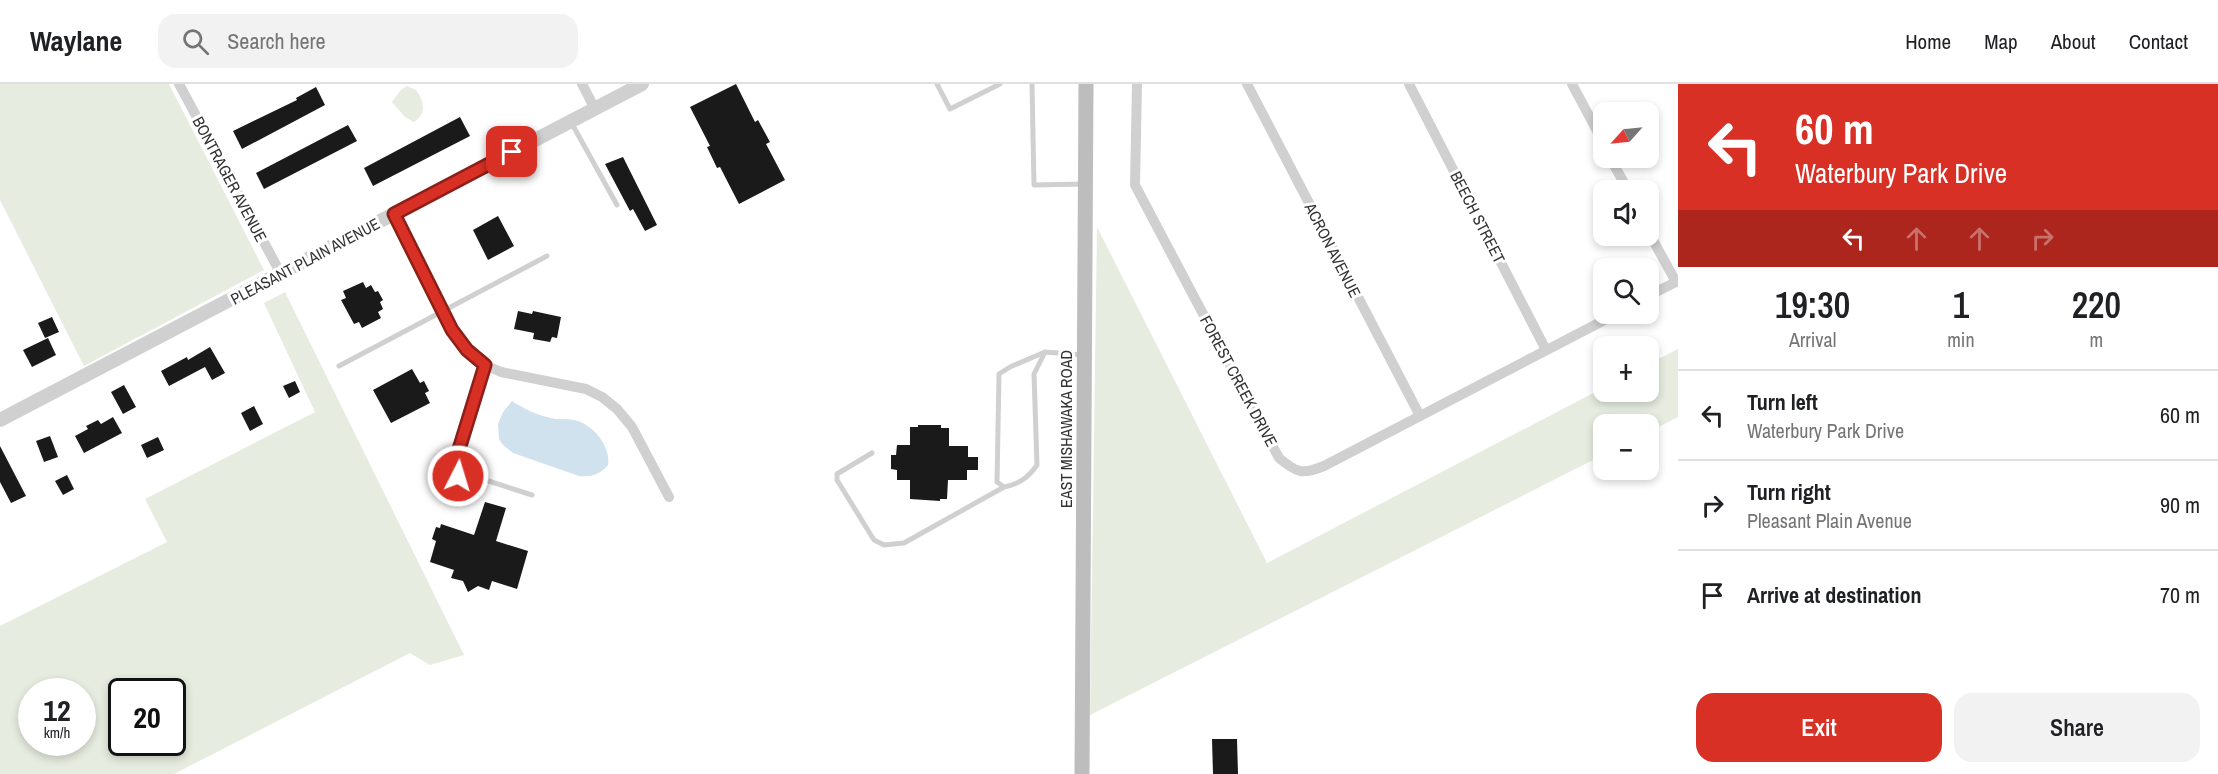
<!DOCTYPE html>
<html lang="en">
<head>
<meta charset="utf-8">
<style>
	body { margin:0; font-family:"Archivo Narrow",sans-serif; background:#f2f2f2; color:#202124; height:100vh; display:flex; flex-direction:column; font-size:22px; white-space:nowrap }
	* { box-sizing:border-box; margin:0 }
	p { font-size:20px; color:#757577 }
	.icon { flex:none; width:33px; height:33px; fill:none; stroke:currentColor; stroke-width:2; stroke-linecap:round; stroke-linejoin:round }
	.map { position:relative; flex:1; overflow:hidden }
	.side { display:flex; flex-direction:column; background:#fff; width:540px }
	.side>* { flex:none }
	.hud { background:#d93025; color:#fff; overflow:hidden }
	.needle { width:39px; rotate:243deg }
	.buttons { position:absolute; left:1593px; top:18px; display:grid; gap:12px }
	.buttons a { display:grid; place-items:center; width:66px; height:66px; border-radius:12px; background:#fff; box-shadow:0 3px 9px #0003; font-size:30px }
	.speed { position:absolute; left:18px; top:594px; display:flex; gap:12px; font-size:30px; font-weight:700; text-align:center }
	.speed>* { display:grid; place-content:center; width:78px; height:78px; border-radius:50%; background:#fff; box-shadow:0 3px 9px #0003; line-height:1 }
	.speed small { font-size:15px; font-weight:400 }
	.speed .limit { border:3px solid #111; border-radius:9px; background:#fff; color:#111 }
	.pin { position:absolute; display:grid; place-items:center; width:51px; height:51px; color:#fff; margin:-26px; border-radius:12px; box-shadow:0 3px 9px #0006 }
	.me { position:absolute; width:66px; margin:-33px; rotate:5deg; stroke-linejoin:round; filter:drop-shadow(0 0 4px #0008) }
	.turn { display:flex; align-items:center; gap:21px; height:126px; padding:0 18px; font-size:27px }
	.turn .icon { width:78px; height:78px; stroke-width:2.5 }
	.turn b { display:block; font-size:42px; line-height:51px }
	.lanes { display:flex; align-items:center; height:57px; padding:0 18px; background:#0003; justify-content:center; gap:30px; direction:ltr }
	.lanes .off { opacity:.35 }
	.eta { display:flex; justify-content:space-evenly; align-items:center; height:102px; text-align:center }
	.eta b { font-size:36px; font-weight:600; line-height:42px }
	.cta { display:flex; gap:12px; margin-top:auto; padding:12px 18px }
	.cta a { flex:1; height:69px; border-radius:18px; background:#d93025; color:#fff; font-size:24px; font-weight:600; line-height:69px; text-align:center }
	.cta a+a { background:#f2f2f2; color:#202124 }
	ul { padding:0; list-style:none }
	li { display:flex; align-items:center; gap:18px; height:90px; padding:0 18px; border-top:2px solid #e0e0e0 }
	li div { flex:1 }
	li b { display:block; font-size:22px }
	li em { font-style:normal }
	header { display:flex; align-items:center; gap:36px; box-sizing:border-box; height:84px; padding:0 30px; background:#fff; border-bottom:2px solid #e0e0e0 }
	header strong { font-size:28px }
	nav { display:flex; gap:33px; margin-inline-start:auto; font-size:21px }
	.search { width:420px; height:54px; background:#f2f2f2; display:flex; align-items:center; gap:15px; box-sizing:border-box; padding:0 21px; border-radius:18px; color:#757577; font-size:22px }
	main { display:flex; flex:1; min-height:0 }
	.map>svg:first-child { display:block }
	.green { fill:#e6ecdf; fill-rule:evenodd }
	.water { fill:#cfe2ee }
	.building { fill:#1a1a1a }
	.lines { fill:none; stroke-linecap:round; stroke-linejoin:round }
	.service { stroke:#d0d0d0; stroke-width:5 }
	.minor { stroke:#d0d0d0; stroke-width:10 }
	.tertiary { stroke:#d0d0d0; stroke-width:14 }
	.secondary { stroke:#bdbdbd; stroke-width:15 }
	.route-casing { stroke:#8d1f18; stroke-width:15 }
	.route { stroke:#d93025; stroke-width:10 }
	.labels { text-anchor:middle; stroke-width:6; stroke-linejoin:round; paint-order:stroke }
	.street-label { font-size:16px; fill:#333; stroke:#fff }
</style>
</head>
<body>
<header>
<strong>Waylane</strong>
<div class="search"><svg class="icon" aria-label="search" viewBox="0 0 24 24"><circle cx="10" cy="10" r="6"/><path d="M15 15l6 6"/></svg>Search here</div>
<nav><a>Home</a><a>Map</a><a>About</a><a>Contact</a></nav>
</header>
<main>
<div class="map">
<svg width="1678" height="690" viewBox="0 0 1678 690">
	<rect width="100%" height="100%" fill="#fff"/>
	<g class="green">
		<path d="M0,0H169L264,186L84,282L0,116Z"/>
		<path d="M407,2L416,6C424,17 427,29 414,38L405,33L392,18L401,6Z"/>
		<path d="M1097,143L1267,479L1603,304L1604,308H1648L1649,280L1678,265V333L1649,348L1648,340H1604L1603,371L1090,631Z"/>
		<path d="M285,208L464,571L430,581L410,569L174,690H0V542L167,458L145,415L315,328L264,219ZM32,608H82V658H32ZM122,608H172V658H122Z"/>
	</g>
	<path class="water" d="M512,317C524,325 537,331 551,334C558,336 566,334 574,336C593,340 611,362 608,381C600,391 590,393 579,392L513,369L503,361L499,355L498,340L503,328Z"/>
	<g class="building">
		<path d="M736,0L755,38L758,36L770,58L766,60L785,96L739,120L720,83L717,84L707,63L710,62L690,23Z"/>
		<path d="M316,3L325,21L242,65L233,47L297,16L296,14Z"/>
		<path d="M460,33L470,52L373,102L364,84Z"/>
		<path d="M348,41L357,57L264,105L256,89Z"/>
		<path d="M623,73L657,141L645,147L633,125L630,127L605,80Z"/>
		<path d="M498,132L514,162L488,176L473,146Z"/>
		<path d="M363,198L366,204L371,201L375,208L378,207L383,216L380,218L383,225L378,228L381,234L362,244L359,238L354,240L341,216L346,214L343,207Z"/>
		<path d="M518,227L532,230L533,227L561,233L557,254L552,253L550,258L533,255L534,249L514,245Z"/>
		<path d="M52,233L59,248L45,254L38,239Z"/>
		<path d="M48,254L56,271L32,283L23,266Z"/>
		<path d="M210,263L225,289L212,296L205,283L169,302L161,287L187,273L188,276Z"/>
		<path d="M412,285L420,299L424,297L429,307L425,309L430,319L391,339L373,306Z"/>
		<path d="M295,297L300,308L289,314L283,302Z"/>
		<path d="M124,301L136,323L123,330L111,308Z"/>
		<path d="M254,322L263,340L250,347L241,329Z"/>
		<path d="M113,333L122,349L84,369L75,352L88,345L86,342L98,336L101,340Z"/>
		<path d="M918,341H941V344H949V362H968V373H978V386H967V396H948L947,415H940V417L910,415V396H897V386L891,385V371H896L897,361H910V343H918Z"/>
		<path d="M50,352L58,373L44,378L36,357Z"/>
		<path d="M158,353L164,366L147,374L141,361Z"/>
		<path d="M0,362L26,412L11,419L0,398Z"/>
		<path d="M67,391L74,405L63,411L55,397Z"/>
		<path d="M485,418L506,424L496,457L528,467L517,505L492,497L489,506L478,502L468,508L463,497L451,494L454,486L430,478L436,457L432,455L436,443L440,444L441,440L474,451Z"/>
		<path d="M1212,655H1237L1238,690H1213Z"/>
	</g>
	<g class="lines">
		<g class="service">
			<path d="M937,0L950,25L1000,0"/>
			<path d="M1032,0L1034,101L1085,100"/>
			<path d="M571,38L617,121"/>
			<path d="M1045,268L1010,283L999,290L997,398L1004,403C1019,400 1028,394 1037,381L1034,290L1045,268L1083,271"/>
			<path d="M485,281L456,375L458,392L476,393L532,411"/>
			<path d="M339,282L547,172"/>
			<path d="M872,369L837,390V396L874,456L884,461L904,459L1004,403"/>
		</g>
		<g class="minor">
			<path d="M179,0L281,190"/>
			<path d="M582,0L595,25"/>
			<path d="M1137,0L1135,101L1279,374C1297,389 1302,391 1324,382L1616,230"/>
			<path d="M1247,0L1420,332"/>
			<path d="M1409,0L1546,266"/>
			<path d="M1572,0L1604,60"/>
			<path d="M1610,74L1628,106"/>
			<path d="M394,130L452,246L467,266L485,281L501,288L586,305L602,313L617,325L632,343L669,413"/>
			<path d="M1648,147L1676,198"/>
			<path d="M1648,212L1678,197"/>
		</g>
		<path class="tertiary" d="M0,336L642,0"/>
		<path class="secondary" d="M1082,690L1086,0"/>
	</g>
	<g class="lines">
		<defs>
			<path id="route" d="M458,392L456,375L485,281L467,266L452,246L394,130L512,68"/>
		</defs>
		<use href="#route" class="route-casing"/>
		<use href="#route" class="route"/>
	</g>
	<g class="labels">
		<g class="street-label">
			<text transform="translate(230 95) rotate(62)" y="6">BONTRAGER AVENUE</text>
			<text transform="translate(1478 133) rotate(63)" y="6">BEECH STREET</text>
			<text transform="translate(1333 166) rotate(63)" y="6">ACRON AVENUE</text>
			<text transform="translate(305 177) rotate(-28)" y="6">PLEASANT PLAIN AVENUE</text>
			<text transform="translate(1239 297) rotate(62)" y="6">FOREST CREEK DRIVE</text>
			<text transform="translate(1066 345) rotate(-90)" y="6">EAST MISHAWAKA ROAD</text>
		</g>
	</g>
</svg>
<div class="buttons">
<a><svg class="needle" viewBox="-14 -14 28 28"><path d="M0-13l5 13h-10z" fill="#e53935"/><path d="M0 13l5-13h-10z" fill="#757577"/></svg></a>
<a><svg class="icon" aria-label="sound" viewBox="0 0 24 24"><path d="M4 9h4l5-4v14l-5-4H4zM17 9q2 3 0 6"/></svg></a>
<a><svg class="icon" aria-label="search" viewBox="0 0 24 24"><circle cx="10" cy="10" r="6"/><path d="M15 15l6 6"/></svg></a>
<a>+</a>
<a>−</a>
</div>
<div class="speed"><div>12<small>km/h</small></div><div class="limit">20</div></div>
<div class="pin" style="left:512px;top:68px;background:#d93025"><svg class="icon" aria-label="arrive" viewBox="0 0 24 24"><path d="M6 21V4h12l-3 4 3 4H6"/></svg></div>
<svg class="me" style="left:458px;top:392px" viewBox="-20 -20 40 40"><circle r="17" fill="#d93025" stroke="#fff" stroke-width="3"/><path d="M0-11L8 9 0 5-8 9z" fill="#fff"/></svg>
</div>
<section class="side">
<div class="hud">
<div class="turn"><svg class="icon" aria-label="left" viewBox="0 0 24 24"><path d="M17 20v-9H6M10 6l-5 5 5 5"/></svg><div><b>60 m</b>Waterbury Park Drive</div></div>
<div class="lanes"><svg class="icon" aria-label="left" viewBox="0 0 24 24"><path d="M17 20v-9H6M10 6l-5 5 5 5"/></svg><svg class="icon off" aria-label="ahead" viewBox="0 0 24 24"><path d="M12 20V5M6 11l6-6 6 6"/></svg><svg class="icon off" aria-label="ahead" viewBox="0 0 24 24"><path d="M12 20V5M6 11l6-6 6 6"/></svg><svg class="icon off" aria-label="right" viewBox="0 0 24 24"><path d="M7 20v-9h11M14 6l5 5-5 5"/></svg></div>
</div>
<div class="eta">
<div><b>19:30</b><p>Arrival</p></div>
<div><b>1</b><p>min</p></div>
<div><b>220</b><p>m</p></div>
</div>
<ul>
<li><svg class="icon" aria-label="left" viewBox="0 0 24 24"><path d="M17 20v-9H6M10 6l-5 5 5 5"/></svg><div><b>Turn left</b><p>Waterbury Park Drive</p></div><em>60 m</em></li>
<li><svg class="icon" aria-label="right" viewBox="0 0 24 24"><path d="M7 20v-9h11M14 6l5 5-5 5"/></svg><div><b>Turn right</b><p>Pleasant Plain Avenue</p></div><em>90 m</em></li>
<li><svg class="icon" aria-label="arrive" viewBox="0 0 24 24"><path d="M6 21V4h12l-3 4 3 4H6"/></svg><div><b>Arrive at destination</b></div><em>70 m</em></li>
</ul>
<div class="cta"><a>Exit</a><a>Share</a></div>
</section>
</main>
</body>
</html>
